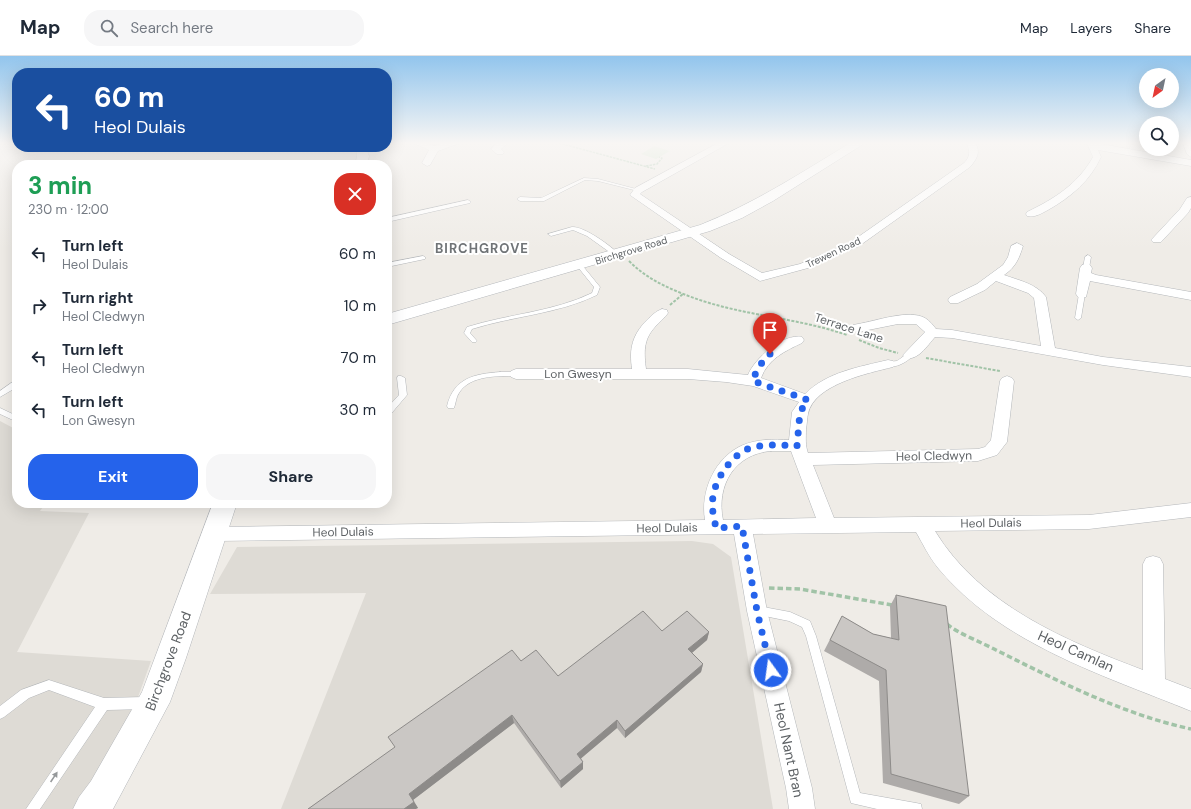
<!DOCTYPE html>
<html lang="en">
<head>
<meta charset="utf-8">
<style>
	body { margin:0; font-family:"DM Sans",sans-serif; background:#f6f6f7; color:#1f2937; height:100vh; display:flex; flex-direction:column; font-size:15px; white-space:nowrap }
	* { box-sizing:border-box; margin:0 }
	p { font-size:13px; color:#747a83 }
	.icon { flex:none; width:22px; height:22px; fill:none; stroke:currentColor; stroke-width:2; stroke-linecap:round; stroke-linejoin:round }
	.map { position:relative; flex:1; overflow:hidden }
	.panel { position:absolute; left:12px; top:104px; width:380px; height:348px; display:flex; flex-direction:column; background:#fff; border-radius:16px; box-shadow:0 4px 16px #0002 }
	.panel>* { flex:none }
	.top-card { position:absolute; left:12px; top:12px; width:380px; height:84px; border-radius:16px; box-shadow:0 4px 16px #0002; background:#1a4fa0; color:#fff; overflow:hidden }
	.needle { width:26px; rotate:213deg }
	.controls { position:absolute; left:1139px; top:12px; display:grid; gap:8px }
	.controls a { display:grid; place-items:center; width:40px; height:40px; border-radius:50%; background:#fff; box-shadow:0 4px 16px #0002; font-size:20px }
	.pin { position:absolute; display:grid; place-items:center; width:34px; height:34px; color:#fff; margin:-41px -17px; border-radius:50% 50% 50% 0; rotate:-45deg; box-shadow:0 0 4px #0007 }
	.pin .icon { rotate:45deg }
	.me { position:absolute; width:44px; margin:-22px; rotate:346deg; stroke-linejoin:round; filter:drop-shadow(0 0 3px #0008) }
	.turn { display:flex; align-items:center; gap:14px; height:84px; padding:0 16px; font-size:18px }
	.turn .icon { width:52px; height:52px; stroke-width:2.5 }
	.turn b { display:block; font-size:28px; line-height:34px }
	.round { display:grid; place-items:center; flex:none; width:42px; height:42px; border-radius:16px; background:#f6f6f7 }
	.summary { display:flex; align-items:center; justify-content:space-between; height:68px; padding:0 16px }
	h1 { font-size:24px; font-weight:700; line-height:30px; color:#1e9e55 }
	.primary-button { display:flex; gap:8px; margin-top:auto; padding:8px 16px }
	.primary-button a { flex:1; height:46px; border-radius:16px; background:#2563eb; color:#fff; font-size:16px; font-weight:700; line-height:46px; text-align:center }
	.primary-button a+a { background:#f6f6f7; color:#1f2937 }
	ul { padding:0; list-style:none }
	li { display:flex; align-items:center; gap:12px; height:52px; padding:0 16px }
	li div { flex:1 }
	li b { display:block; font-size:15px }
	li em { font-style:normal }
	header { display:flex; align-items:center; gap:24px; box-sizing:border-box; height:56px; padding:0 20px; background:#fff; border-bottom:1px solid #e0e1e3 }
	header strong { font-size:19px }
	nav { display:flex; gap:22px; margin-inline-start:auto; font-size:14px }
	.search { width:280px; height:36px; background:#f6f6f7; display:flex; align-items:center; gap:10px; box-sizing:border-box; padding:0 14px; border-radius:16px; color:#747a83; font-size:15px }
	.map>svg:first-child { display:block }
	.education { fill:#dedbd5 }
	.green { fill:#cae3c7 }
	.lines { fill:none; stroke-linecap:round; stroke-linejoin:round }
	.service-casing { stroke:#b4b7ba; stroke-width:1 }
	.minor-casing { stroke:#b4b7ba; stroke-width:1 }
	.tertiary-casing { stroke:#b4b7ba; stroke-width:1 }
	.secondary-casing { stroke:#b3b6ba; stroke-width:1 }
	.path-far2 { stroke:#a1c3a7; stroke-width:1.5; stroke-dasharray:2.5 1; stroke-linecap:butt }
	.path-far1 { stroke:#a1c3a7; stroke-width:2; stroke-dasharray:3 1.5; stroke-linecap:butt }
	.path { stroke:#a1c3a7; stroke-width:3.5; stroke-dasharray:5.5 3; stroke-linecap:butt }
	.service { fill:#fff; fill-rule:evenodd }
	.minor { fill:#fff; fill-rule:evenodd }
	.tertiary { fill:#fff; fill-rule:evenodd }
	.secondary { fill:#fff; fill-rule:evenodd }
	.wall { fill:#aeaba9 }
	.shaded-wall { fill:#8d8b89 }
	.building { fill:#cac7c4; stroke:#8d8b89 }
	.oneway { fill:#96999b }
	.route { stroke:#2563eb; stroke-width:7; stroke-dasharray:0 12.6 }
	.labels { text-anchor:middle; stroke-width:4; stroke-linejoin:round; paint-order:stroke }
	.far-street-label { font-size:10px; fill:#5e6265; stroke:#fff }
	.street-label { font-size:12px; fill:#5e6265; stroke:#fff }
	.far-district-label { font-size:13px; font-weight:bold; letter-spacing:1px; fill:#707477; stroke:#fff }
	.near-street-label { font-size:14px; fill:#5e6265; stroke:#fff }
</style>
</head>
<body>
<header>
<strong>Map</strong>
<div class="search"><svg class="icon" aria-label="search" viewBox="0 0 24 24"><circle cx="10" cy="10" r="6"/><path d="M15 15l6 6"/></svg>Search here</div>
<nav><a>Map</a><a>Layers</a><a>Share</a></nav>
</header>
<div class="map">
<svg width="1191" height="753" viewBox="0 0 1191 753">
	<rect width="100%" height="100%" fill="#efece7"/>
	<g class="education">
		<path d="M0,365L17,374V447H46L40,455L89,457L17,596L151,605L129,666L77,753H0Z"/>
		<path d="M692,485L713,488L731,501L773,753H281L366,537L210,538L237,491Z"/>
	</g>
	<path class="green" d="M654,90L670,95L656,103L641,98Z"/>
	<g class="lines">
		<defs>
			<g id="service">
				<path d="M584,122L598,123L640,134L638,135L598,125L585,124L544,145H520L517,143L520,141L541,142Z"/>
				<path d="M468,144L471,146L470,147L387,166V162Z"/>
				<path d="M572,171C584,170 611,190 620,199L615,200L587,180L573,174L551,180L548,178Z"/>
				<path d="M1088,199L1091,201L1089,212L1086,214L1083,212L1085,201Z"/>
				<path d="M423,200L425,201V203L387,211V207Z"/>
				<path d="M580,208L582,209L600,231L597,239C558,258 513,260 472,273L470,277L477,285L476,286H472L464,277L467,271C508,258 553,256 592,237L594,231L577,210Z"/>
				<path d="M1082,236L1085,238L1081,262L1078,264L1075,262L1079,238Z"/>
				<path d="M908,297H910L914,299C907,306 893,315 884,308L888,306L897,305Z"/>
				<path d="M500,316H516L520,318L516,320C498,320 470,319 459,337C456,341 456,347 454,352H448L447,350C454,322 474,318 500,316Z"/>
				<path d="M398,320H401L405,322L407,339L390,359L387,360V352L399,339L397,322Z"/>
				<path d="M14,325H17V331L0,341V335Z"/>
				<path d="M0,352L17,360V366L0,358Z"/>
				<path d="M758,550L790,556L810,565L816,580L860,737L916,747L921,748L922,753H877L851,747L806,580L802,571L789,565L754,558L753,555L754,552Z"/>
				<path d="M49,624L104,642L145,641L149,643L151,647L149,651L145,653L107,654L40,753H26L95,651L49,634L29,642L4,661L0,663V650L21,634Z"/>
			</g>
			<g id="minor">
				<path d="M413,87H426L434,90L445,87H460L438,95L430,109L427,110L422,107L429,94Z"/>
				<path d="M497,87H508L501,93L504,96L503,98H497L491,93Z"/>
				<path d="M718,87H729L642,136L640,138L729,198L762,217L800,208L851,186L964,107C970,101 971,95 966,87H975C981,96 977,103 970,111L859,190L808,212L760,225L721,202L630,139L635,132Z"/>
				<path d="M1087,87H1095L1191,104V110L1098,94L1101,101C1090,125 1071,141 1048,154C1042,157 1035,162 1027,160L1026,158L1027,156C1054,143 1078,128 1093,101Z"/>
				<path d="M1183,87H1191V101L1187,98Z"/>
				<path d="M1191,141V152L1188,157L1161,186H1153L1151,184L1153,182L1180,153L1187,142Z"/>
				<path d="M1017,187L1023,190C1019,203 1015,212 1004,219C1018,224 1037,228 1046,241L1055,292L1103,301L1191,311V321L1103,309L952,282L935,281C927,290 918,305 905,302L903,299L925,276L916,268H898L858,276L853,275L851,272L853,269L858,268C876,265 909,253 925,262C930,265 933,269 936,273L952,274L1041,290L1034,242L1028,237L996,225L985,234L958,247H950L948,244L950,241L977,228L1003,209L1008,201L1011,190Z"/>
				<path d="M1086,208L1090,209L1092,212L1091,217L1096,219L1191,236V244L1090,225L1086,241H1078L1076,238L1080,212L1082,209Z"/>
				<path d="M662,253L667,254L668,257C665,262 659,266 655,271C643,284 644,297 646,313H688L748,319C754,303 783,277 802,281L804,284L802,287C785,295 768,303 761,322L805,338C827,316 859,311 888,304L893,305L895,308L893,311C869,317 814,328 808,358C807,362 807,368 806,373C806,382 805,389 808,397L978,393L985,391L991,384L1000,325L1002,322L1007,320L1012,322L1014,325L1007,386L997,399L978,405L813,409L834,462L1089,459L1191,447V461L1089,473L935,475C980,549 1066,585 1143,614V508L1146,502L1153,500L1160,502L1163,508L1165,623L1191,633V655C1103,619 1001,588 938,512C929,501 923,488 916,476L753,478L767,555L812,732L815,753H789L786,732L747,555L734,478L215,485L208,483L206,478L208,473L215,471L705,464C700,435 715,401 743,389C758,383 774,383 789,384L792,356L799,346L753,330L726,326L688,323H516L511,321L509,318L511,315L516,313H632C629,293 632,279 647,264C651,260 656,255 662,253ZM771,395H791L816,462L723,464C716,430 734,398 771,395Z"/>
			</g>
			<path id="tertiary" d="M356,91H366L369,100L367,109H355L357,100Z"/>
			<g id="secondary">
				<path d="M850,87H865L773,145L742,162L710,175L387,269V258L700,169C753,148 801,117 850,87Z"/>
				<path d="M213,447H237L186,602L170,646L113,753H73L79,741L91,725L142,636Z"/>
			</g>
		</defs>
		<use href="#service" class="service-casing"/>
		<use href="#minor" class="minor-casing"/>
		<use href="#tertiary" class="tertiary-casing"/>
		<use href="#secondary" class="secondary-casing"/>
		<g class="path-far2">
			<path d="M559,87L655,113"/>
			<path d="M646,110L657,108L662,102L659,101"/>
		</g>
		<g class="path-far1">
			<path d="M629,205C644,220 661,229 681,237C736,260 792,260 847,279"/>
			<path d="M670,249L683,238"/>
			<path d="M859,284L879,292L898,297"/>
			<path d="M926,302L1000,315"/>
		</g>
		<g class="path">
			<path d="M769,532L800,533L892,549"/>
			<path d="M947,568C957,577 983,587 996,594C1058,625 1122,658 1191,673"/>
		</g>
		<use href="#service" class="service"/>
		<use href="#minor" class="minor"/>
		<use href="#tertiary" class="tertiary"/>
		<use href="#secondary" class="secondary"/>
	</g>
	<g class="wall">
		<path d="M896,539L969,740L959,748L883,727L879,625L824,595L842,560L873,578L891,582L890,550Z"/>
		<path d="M662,575L709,576L707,584L692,597L703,608L701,616L625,682L617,672L581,702L583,706V713L561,732L514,667L413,744L418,752L308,753L521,605L558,620Z"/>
	</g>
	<g class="shaded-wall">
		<path d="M709,576L707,584L687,601L688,593Z"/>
		<path d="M703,608L701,616L625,682V675Z"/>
		<path d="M512,659L514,667L413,744L418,752L416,753H404L409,738Z"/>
		<path d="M617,664V672L578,705L577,698Z"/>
		<path d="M583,706V713L561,732L560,725Z"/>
	</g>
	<g class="building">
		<path d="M896,539L946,550L969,740L891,718L886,614L830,584L842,560L873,578L899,584Z"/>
		<path d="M643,555L662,575L687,555L709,576L688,593L703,608L625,675L617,664L577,698L583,706L560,725L512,659L409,738L414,746L404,753H308L395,691L388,681L512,594L521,605L536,594L558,620Z"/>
	</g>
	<defs><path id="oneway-solid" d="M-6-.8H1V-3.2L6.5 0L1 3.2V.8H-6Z"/></defs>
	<use class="oneway" href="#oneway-solid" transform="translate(54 721) rotate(-56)"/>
	<linearGradient id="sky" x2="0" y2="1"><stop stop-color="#92c5ed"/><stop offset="0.45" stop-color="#f8f6f4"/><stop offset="1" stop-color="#f8f6f4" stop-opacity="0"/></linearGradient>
	<rect width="1191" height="193" fill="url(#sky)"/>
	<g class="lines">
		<path class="route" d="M770,298C762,306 756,313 753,325L808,344L800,356L797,390C781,389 761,387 745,394C729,403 715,424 713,441C711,451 714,462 716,472L742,470L757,555L771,614"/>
	</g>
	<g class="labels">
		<g class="far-street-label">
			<text transform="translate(631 194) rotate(-17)" y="4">Birchgrove Road</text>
			<text transform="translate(833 196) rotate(-25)" y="4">Trewen Road</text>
		</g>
		<g class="street-label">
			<text transform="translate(849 272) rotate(18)" y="4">Terrace Lane</text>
			<text x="578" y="322">Lon Gwesyn</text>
			<text transform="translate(934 400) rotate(-1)" y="4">Heol Cledwyn</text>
			<text transform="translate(991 467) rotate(-1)" y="4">Heol Dulais</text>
			<text transform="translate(667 472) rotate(-1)" y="4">Heol Dulais</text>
			<text transform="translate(343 476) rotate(-1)" y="4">Heol Dulais</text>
		</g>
		<g class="far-district-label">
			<text x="482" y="197">BIRCHGROVE</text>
		</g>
		<g class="near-street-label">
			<text transform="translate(1076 595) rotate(24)" y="5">Heol Camlan</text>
			<text transform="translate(168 605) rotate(-69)" y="5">Birchgrove Road</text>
			<text transform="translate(789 694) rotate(78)" y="5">Heol Nant Bran</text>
		</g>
	</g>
</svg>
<div class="controls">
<a><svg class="needle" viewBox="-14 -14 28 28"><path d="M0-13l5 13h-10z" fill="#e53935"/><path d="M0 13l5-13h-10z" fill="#747a83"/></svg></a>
<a><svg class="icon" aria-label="search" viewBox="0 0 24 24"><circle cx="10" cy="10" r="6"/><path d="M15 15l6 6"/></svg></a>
</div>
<div class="pin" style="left:770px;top:298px;background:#d93025"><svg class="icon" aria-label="arrive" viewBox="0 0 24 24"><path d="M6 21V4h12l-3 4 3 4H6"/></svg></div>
<svg class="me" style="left:771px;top:614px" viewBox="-20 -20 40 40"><circle r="17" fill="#2563eb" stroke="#fff" stroke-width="3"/><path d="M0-11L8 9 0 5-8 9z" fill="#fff"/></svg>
<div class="top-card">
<div class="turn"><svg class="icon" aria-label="left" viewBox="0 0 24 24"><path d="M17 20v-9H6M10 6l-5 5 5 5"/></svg><div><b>60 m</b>Heol Dulais</div></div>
</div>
<section class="panel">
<div class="summary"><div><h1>3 min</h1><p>230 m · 12:00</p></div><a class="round" style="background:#d93025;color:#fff"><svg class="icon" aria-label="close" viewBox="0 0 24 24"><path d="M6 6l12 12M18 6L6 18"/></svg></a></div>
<ul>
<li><svg class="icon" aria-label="left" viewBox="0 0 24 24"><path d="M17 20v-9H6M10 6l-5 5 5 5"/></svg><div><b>Turn left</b><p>Heol Dulais</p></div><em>60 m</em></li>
<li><svg class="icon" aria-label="right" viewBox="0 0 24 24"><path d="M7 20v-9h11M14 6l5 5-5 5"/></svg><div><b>Turn right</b><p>Heol Cledwyn</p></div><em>10 m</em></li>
<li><svg class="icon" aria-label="left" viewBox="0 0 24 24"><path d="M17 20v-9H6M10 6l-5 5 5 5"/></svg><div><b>Turn left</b><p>Heol Cledwyn</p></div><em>70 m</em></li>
<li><svg class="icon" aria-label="left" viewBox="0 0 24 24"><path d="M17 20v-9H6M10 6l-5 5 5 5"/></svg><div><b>Turn left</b><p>Lon Gwesyn</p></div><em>30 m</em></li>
</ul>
<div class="primary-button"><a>Exit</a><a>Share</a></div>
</section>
</div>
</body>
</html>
